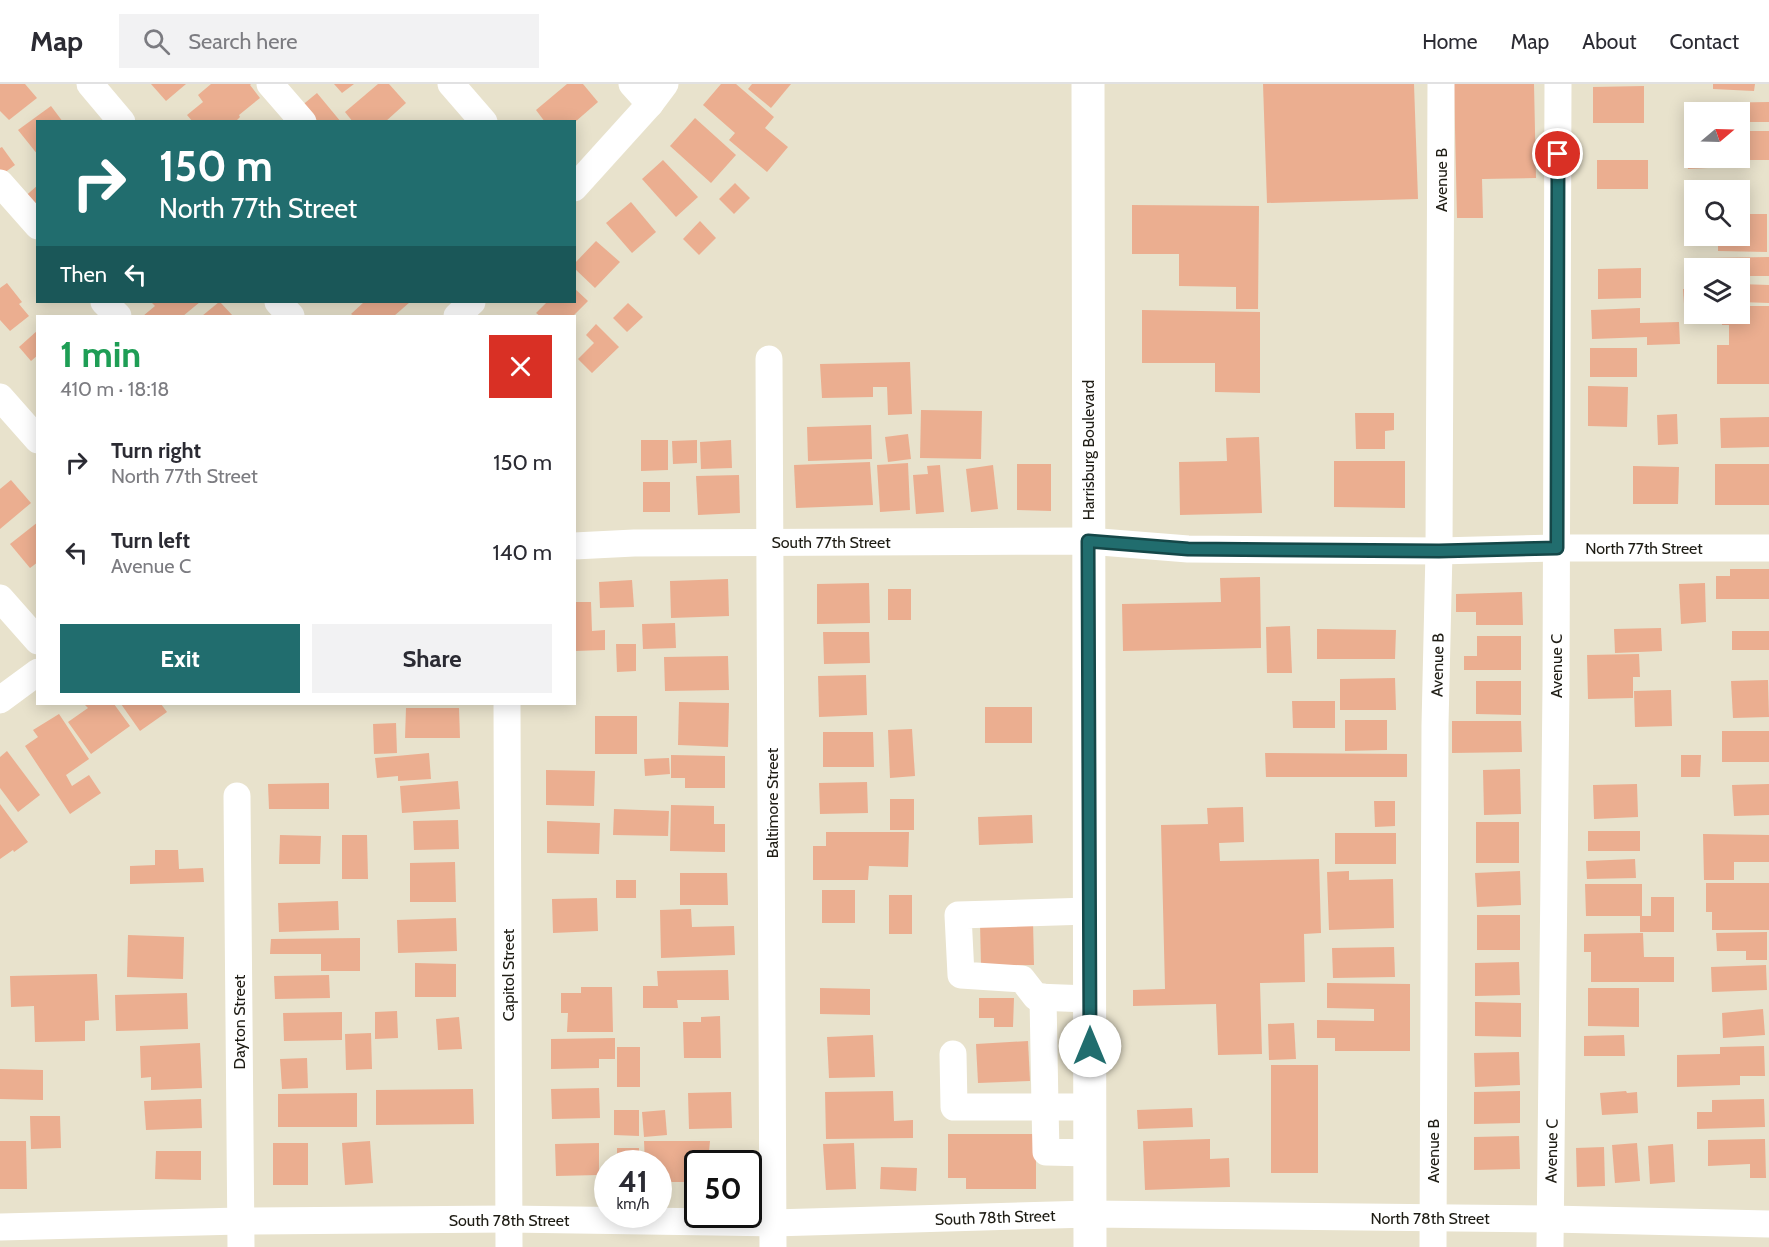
<!DOCTYPE html>
<html lang="en">
<head>
<meta charset="utf-8">
<style>
	body { margin:0; font-family:Cabin,sans-serif; background:#f2f2f3; color:#2b2b33; height:100vh; display:flex; flex-direction:column; font-size:22px; white-space:nowrap }
	* { box-sizing:border-box; margin:0 }
	p { font-size:20px; color:#7c7c81 }
	.icon { flex:none; width:33px; height:33px; fill:none; stroke:currentColor; stroke-width:2; stroke-linecap:round; stroke-linejoin:round }
	.map { position:relative; flex:1; overflow:hidden }
	.sheet { position:absolute; left:36px; top:231px; width:540px; height:390px; display:flex; flex-direction:column; background:#fff; border-radius:0px; box-shadow:0 3px 15px #0003 }
	.sheet>* { flex:none }
	.guide { position:absolute; left:36px; top:36px; width:540px; height:183px; border-radius:0px; box-shadow:0 3px 15px #0003; background:#216d6e; color:#fff; overflow:hidden }
	.needle { width:39px; rotate:71deg }
	.fabs { position:absolute; left:1684px; top:18px; display:grid; gap:12px }
	.fabs a { display:grid; place-items:center; width:66px; height:66px; border-radius:0px; background:#fff; box-shadow:0 3px 15px #0003; font-size:30px }
	.speed { position:absolute; left:594px; top:1066px; display:flex; gap:12px; font-size:30px; font-weight:700; text-align:center }
	.speed>* { display:grid; place-content:center; width:78px; height:78px; border-radius:50%; background:#fff; box-shadow:0 3px 15px #0003; line-height:1 }
	.speed small { font-size:15px; font-weight:400 }
	.speed .limit { border:3px solid #111; border-radius:9px; background:#fff; color:#111 }
	.pin { position:absolute; display:grid; place-items:center; width:51px; height:51px; color:#fff; margin:-26px; border:3px solid #fff; border-radius:50%; box-shadow:0 2px 6px #0007 }
	.me { position:absolute; width:66px; margin:-33px; rotate:0deg; stroke-linejoin:round; filter:drop-shadow(0 0 4px #0008) }
	.turn { display:flex; align-items:center; gap:21px; height:126px; padding:0 24px; font-size:27px }
	.turn .icon { width:78px; height:78px; stroke-width:2.5 }
	.turn b { display:block; font-size:42px; line-height:51px }
	.then { display:flex; align-items:center; height:57px; padding:0 24px; background:#0003; gap:12px; font-size:22px }
	.round { display:grid; place-items:center; flex:none; width:63px; height:63px; border-radius:0px; background:#f2f2f3 }
	.summary { display:flex; align-items:center; justify-content:space-between; height:102px; padding:0 24px }
	h1 { font-size:36px; font-weight:700; line-height:45px; color:#1e9e55 }
	.cta { display:flex; gap:12px; margin-top:auto; padding:12px 24px }
	.cta a { flex:1; height:69px; border-radius:0px; background:#216d6e; color:#fff; font-size:24px; font-weight:700; line-height:69px; text-align:center }
	.cta a+a { background:#f2f2f3; color:#2b2b33 }
	ul { padding:0; list-style:none }
	li { display:flex; align-items:center; gap:18px; height:90px; padding:0 24px }
	li div { flex:1 }
	li b { display:block; font-size:22px }
	li em { font-style:normal }
	header { display:flex; align-items:center; gap:36px; box-sizing:border-box; height:84px; padding:0 30px; background:#fff; border-bottom:2px solid #e1e1e2 }
	header strong { font-size:28px }
	nav { display:flex; gap:33px; margin-inline-start:auto; font-size:21px }
	.search { width:420px; height:54px; background:#f2f2f3; display:flex; align-items:center; gap:15px; box-sizing:border-box; padding:0 21px; border-radius:0px; color:#7c7c81; font-size:22px }
	.map>svg:first-child { display:block }
	.building { fill:#ebae90 }
	.lines { fill:none; stroke-linecap:round; stroke-linejoin:round }
	.minor { stroke:#fff; stroke-width:27 }
	.major { stroke:#fff; stroke-width:33 }
	.route-casing { stroke:#154748; stroke-width:15 }
	.route { stroke:#216d6e; stroke-width:10 }
	.labels { text-anchor:middle; stroke-width:4.5; stroke-linejoin:round; paint-order:stroke }
	.street-label { font-size:16px; fill:#1e1c14; stroke:#fff }
</style>
</head>
<body>
<header>
<strong>Map</strong>
<div class="search"><svg class="icon" aria-label="search" viewBox="0 0 24 24"><circle cx="10" cy="10" r="6"/><path d="M15 15l6 6"/></svg>Search here</div>
<nav><a>Home</a><a>Map</a><a>About</a><a>Contact</a></nav>
</header>
<div class="map">
<svg width="1769" height="1163" viewBox="0 0 1769 1163">
	<rect width="100%" height="100%" fill="#e8e2cc"/>
	<g class="building">
		<path d="M0,0H25L37,14L9,36L0,27Z"/>
		<path d="M151,0H186L166,17Z"/>
		<path d="M211,0H251L250,1L260,14L239,31L240,33L235,38H193L187,31L203,18L198,11Z"/>
		<path d="M334,0H354L342,9Z"/>
		<path d="M378,0H389L406,19L385,38H353L345,28Z"/>
		<path d="M567,0H583L598,18L575,38H545L536,26Z"/>
		<path d="M721,0H736L774,33L765,44L788,63L767,88L729,56L735,49L703,21Z"/>
		<path d="M752,0H791L771,24L748,5Z"/>
		<path d="M1263,0H1414L1418,115L1267,119Z"/>
		<path d="M1454,0H1534L1536,94L1482,95L1483,134H1457Z"/>
		<path d="M1713,0H1755L1754,7L1713,5Z"/>
		<path d="M1644,2V39H1593V3Z"/>
		<path d="M317,9L341,38H312L300,23Z"/>
		<path d="M1769,18V38H1740V28H1707L1706,19Z"/>
		<path d="M51,22L63,38H38V71L18,46Z"/>
		<path d="M695,34L736,71L711,99L670,62Z"/>
		<path d="M1740,47H1769V76H1710V74H1740Z"/>
		<path d="M2,63L15,81L0,92V64Z"/>
		<path d="M1687,68H1695V74H1708V84L1688,85Z"/>
		<path d="M663,76L698,113L676,133L642,95Z"/>
		<rect x="1597" y="76" width="51" height="29"/>
		<path d="M735,99L750,114L734,130L719,115Z"/>
		<path d="M38,101V128L22,115Z"/>
		<path d="M1695,109V129H1689L1687,110Z"/>
		<path d="M631,118L656,148L632,169L606,139Z"/>
		<path d="M1132,121L1259,122L1258,225H1236V203L1179,202V170H1132Z"/>
		<path d="M1740,130H1767V168L1718,167V152H1740Z"/>
		<path d="M700,137L716,154L699,171L683,155Z"/>
		<path d="M596,157L620,178L595,204L574,184V180Z"/>
		<path d="M1769,173V192H1740V184H1707V174Z"/>
		<path d="M1641,184V214L1598,215V185Z"/>
		<path d="M7,199L22,218L19,220L29,232L10,247L0,236V204Z"/>
		<path d="M1740,200L1769,201V219L1740,218Z"/>
		<path d="M574,204L588,217L573,232H540L536,229L547,218H574Z"/>
		<path d="M1683,205H1694V220H1684Z"/>
		<path d="M151,218H200L183,232H143L155,222Z"/>
		<path d="M220,218L233,232H202L219,218Z"/>
		<path d="M364,218H410L394,232H354L351,230Z"/>
		<path d="M628,219L643,233L627,248L613,234Z"/>
		<path d="M1740,222H1769V300H1717V261H1729V241H1722V230H1740Z"/>
		<path d="M1640,224V239L1679,238L1680,260L1647,261V253L1592,255L1591,226Z"/>
		<path d="M1142,226L1260,228V309L1215,308V279H1142Z"/>
		<path d="M596,240L619,263L592,289L578,275L594,259L586,251Z"/>
		<path d="M38,246V271L31,277L19,263Z"/>
		<rect x="1590" y="264" width="47" height="29"/>
		<path d="M910,278L912,330L888,331L887,303H873V313L822,314L820,280Z"/>
		<path d="M1588,302L1628,303L1627,343L1588,342Z"/>
		<path d="M921,326L982,327L981,375L920,374Z"/>
		<path d="M1355,329H1394V346L1385,347V365H1356Z"/>
		<path d="M1677,330L1678,360L1658,361L1657,331Z"/>
		<path d="M1769,333V363L1721,364L1720,334Z"/>
		<path d="M871,341L872,375L808,377L807,343Z"/>
		<path d="M908,350L911,375L888,378L885,353Z"/>
		<path d="M1259,353L1262,429L1180,431L1179,378L1227,377L1226,354Z"/>
		<path d="M641,356H668V386L641,387Z"/>
		<path d="M697,356V379L673,380L672,357Z"/>
		<path d="M731,356L732,384L701,385L700,358Z"/>
		<path d="M1334,377H1405V424L1334,423Z"/>
		<path d="M870,378L873,421L796,424L794,381Z"/>
		<path d="M908,379L910,426L880,428L877,381Z"/>
		<path d="M1017,380H1051V427L1017,426Z"/>
		<rect x="1715" y="380" width="54" height="41"/>
		<path d="M940,381L944,428L916,430L913,391L928,390L927,382Z"/>
		<path d="M993,381L998,425L971,428L966,385Z"/>
		<path d="M1633,382L1679,383L1678,420H1633Z"/>
		<path d="M739,391L740,429L698,431L696,392Z"/>
		<path d="M11,396L31,419L0,445V405Z"/>
		<rect x="643" y="398" width="27" height="30"/>
		<path d="M38,438V478L30,484L10,460Z"/>
		<path d="M1730,485H1769V515H1716V492H1730Z"/>
		<path d="M1260,493L1261,564L1123,567L1122,520L1221,518L1220,494Z"/>
		<path d="M728,495L729,532L671,534L670,497Z"/>
		<path d="M632,496L634,523L600,524L599,498Z"/>
		<path d="M869,499L870,539L817,540V500Z"/>
		<path d="M1705,499L1706,538L1681,540L1679,500Z"/>
		<rect x="888" y="505" width="23" height="31"/>
		<path d="M1522,508L1523,541H1476V528H1456V510Z"/>
		<path d="M574,518H591L592,547L605,546V566L574,567Z"/>
		<path d="M675,539L676,564L643,565L642,540Z"/>
		<path d="M1290,542L1292,589H1267L1266,543Z"/>
		<path d="M1661,544L1662,567L1615,569L1614,545Z"/>
		<path d="M1317,545L1396,546L1395,575H1317Z"/>
		<rect x="1732" y="547" width="37" height="19"/>
		<path d="M823,548H869L870,579L824,580Z"/>
		<path d="M1477,552H1521V586H1464V572H1477Z"/>
		<path d="M616,560H636V587L617,588Z"/>
		<path d="M1639,570L1640,593H1633V614L1588,615L1587,571Z"/>
		<path d="M728,572L729,606L665,607L664,573Z"/>
		<path d="M866,591L867,631L819,633L818,592Z"/>
		<path d="M1395,594L1396,626H1340V595Z"/>
		<path d="M1768,596L1769,633L1733,634L1731,597Z"/>
		<path d="M1476,597H1521V631L1476,630Z"/>
		<path d="M1671,606L1672,642L1635,643L1634,607Z"/>
		<path d="M1292,617H1335V644H1293Z"/>
		<path d="M679,618L729,619L728,663L678,661Z"/>
		<path d="M84,620H114L130,642L91,670L68,638L88,624Z"/>
		<path d="M121,620H161L167,628L140,647Z"/>
		<rect x="985" y="623" width="47" height="36"/>
		<path d="M406,624H459L460,654H405Z"/>
		<path d="M59,630L89,675L66,691L72,702L89,691L101,709L70,730L25,662L38,653L33,646Z"/>
		<rect x="595" y="632" width="42" height="38"/>
		<path d="M1345,636H1387V666L1345,667Z"/>
		<path d="M1452,637H1521L1522,668L1452,669Z"/>
		<path d="M396,639L397,669L374,670L373,640Z"/>
		<path d="M912,645L915,692L890,694L888,646Z"/>
		<rect x="1722" y="647" width="47" height="31"/>
		<path d="M823,648H873L874,683H823Z"/>
		<path d="M7,667L40,711L18,728L0,704V673Z"/>
		<path d="M429,669L431,695L398,697V692L377,694L375,674Z"/>
		<path d="M1265,669L1407,670V693H1266Z"/>
		<path d="M671,671L725,672V704H685V694H671Z"/>
		<path d="M1681,671H1701L1700,693H1681Z"/>
		<path d="M669,674L670,690L645,692L644,675Z"/>
		<path d="M1520,685L1521,730L1484,731L1483,686Z"/>
		<path d="M546,686L595,687L594,722L546,721Z"/>
		<path d="M458,697L460,725L402,729L400,702Z"/>
		<path d="M867,698L868,729L820,730L819,699Z"/>
		<path d="M329,699V725H269L268,700Z"/>
		<path d="M1637,700L1638,733L1594,735L1593,701Z"/>
		<path d="M1769,700V731L1734,732L1732,701Z"/>
		<rect x="890" y="715" width="24" height="31"/>
		<path d="M1374,717H1395V742L1375,743Z"/>
		<path d="M0,720L28,758L14,768L13,766L0,775Z"/>
		<path d="M671,721L714,722V740H725V768L670,767Z"/>
		<path d="M1243,723L1244,758L1219,759L1220,777L1319,775L1321,849L1304,850L1305,898L1260,899L1262,970L1218,971L1216,920L1133,922V906L1165,905L1161,741L1208,740L1207,724Z"/>
		<path d="M614,725L669,727L668,752L613,751Z"/>
		<path d="M1032,731L1033,759L979,761L978,733Z"/>
		<path d="M458,736L459,765L414,766L413,737Z"/>
		<path d="M547,737L600,739L599,770L547,769Z"/>
		<rect x="1476" y="738" width="43" height="41"/>
		<rect x="1588" y="747" width="52" height="20"/>
		<path d="M826,748H909L908,783L869,782L868,796H813V762H826Z"/>
		<rect x="1335" y="749" width="61" height="31"/>
		<path d="M1703,750L1769,751V778H1734V796H1704Z"/>
		<path d="M280,751L321,752L320,780H279Z"/>
		<path d="M342,751H367L368,795H342Z"/>
		<path d="M155,766H178L179,785L203,784L204,798L130,800V782L155,781Z"/>
		<path d="M1635,775L1636,794L1587,795L1586,777Z"/>
		<path d="M455,778L456,818H410V779Z"/>
		<path d="M1349,787V796L1393,795L1394,844L1329,846L1327,788Z"/>
		<path d="M1520,787L1521,821L1477,823L1475,789Z"/>
		<path d="M680,789H727L728,821H680Z"/>
		<rect x="616" y="796" width="20" height="18"/>
		<path d="M1706,799H1769V846H1712V828H1706Z"/>
		<path d="M1585,800H1642V832H1651V813H1674V848H1640V832H1586Z"/>
		<rect x="822" y="806" width="33" height="33"/>
		<rect x="889" y="811" width="23" height="39"/>
		<path d="M597,814L598,847L553,849L552,815Z"/>
		<path d="M338,817L339,846L279,848L278,819Z"/>
		<path d="M691,825L692,843L734,842L735,871L661,874L660,826Z"/>
		<rect x="1477" y="831" width="43" height="35"/>
		<path d="M456,834L457,867L398,869L397,836Z"/>
		<path d="M1033,837L1034,881L981,882L980,839Z"/>
		<path d="M1767,848V876H1746V867H1717L1716,849Z"/>
		<path d="M1643,849L1644,873H1674V898H1591V868H1584V850Z"/>
		<path d="M128,851L184,853L183,895L127,893Z"/>
		<path d="M360,854V887H321V870H270L271,855Z"/>
		<path d="M1394,863L1395,893L1333,894L1332,864Z"/>
		<path d="M1519,878L1520,911L1475,912V879Z"/>
		<path d="M415,879L456,880V913H415Z"/>
		<path d="M1766,881L1767,906L1712,908L1711,883Z"/>
		<path d="M728,886L729,916H677L678,924H643V902H658L657,887Z"/>
		<path d="M97,890L99,936L85,937V957L35,958L34,922L11,923L10,892Z"/>
		<path d="M329,891L330,914L275,915L274,892Z"/>
		<path d="M1327,899L1410,900V967H1335V954H1317V936L1374,937V925L1327,924Z"/>
		<path d="M581,903H612L613,948H567L568,929H561V909H581Z"/>
		<path d="M820,904L870,905V931L820,930Z"/>
		<path d="M1588,904H1639V943L1588,942Z"/>
		<path d="M187,909L188,945L116,947L115,911Z"/>
		<path d="M979,914H1014L1013,943H994V934H979Z"/>
		<path d="M1475,918L1521,919V953L1475,952Z"/>
		<path d="M1763,925L1765,951L1723,954L1722,929Z"/>
		<path d="M397,927L398,954L375,955V928Z"/>
		<path d="M342,928V956L284,957L283,929Z"/>
		<path d="M720,932L721,974H684L683,938H701V933Z"/>
		<path d="M459,933L462,965L438,966L436,935Z"/>
		<path d="M1294,939L1296,975L1269,976L1268,940Z"/>
		<path d="M371,949L372,985L346,986L345,950Z"/>
		<path d="M873,951L875,993L829,994L827,953Z"/>
		<path d="M1624,951L1625,972H1584V952Z"/>
		<path d="M615,954V975H599V984L551,985V955Z"/>
		<path d="M1028,957L1030,997L978,999L976,960Z"/>
		<path d="M200,959L202,1004L151,1006V993L141,994L140,962Z"/>
		<path d="M1764,962L1765,992H1740V1001L1677,1003V971L1720,970V963Z"/>
		<rect x="617" y="963" width="23" height="40"/>
		<path d="M1519,968L1520,1001L1475,1003L1474,969Z"/>
		<path d="M307,974L308,1004L282,1005L280,975Z"/>
		<rect x="1271" y="981" width="47" height="108"/>
		<path d="M0,985L43,986V1016L0,1015Z"/>
		<path d="M599,1004L600,1034L552,1035L551,1005Z"/>
		<path d="M473,1005L474,1040L376,1041V1006Z"/>
		<path d="M893,1007L894,1037L913,1036V1054L826,1055L825,1008Z"/>
		<path d="M1520,1007V1039L1474,1040V1008Z"/>
		<path d="M1626,1007L1627,1009L1637,1008L1638,1029L1602,1031L1600,1009Z"/>
		<path d="M731,1008L732,1044L689,1045L688,1009Z"/>
		<path d="M357,1009V1043H278V1010Z"/>
		<path d="M201,1015L202,1044L146,1046L144,1017Z"/>
		<path d="M1764,1015L1765,1043L1697,1045V1028H1712V1016Z"/>
		<path d="M1192,1024L1193,1043L1138,1045L1137,1026Z"/>
		<path d="M614,1026H639V1052L614,1051Z"/>
		<path d="M665,1026L667,1051L644,1053L642,1028Z"/>
		<path d="M30,1032H60L61,1064L31,1065Z"/>
		<path d="M948,1050H1036V1105H966V1094H948Z"/>
		<path d="M1519,1052L1520,1085L1474,1086V1053Z"/>
		<path d="M1210,1055V1075L1229,1074L1230,1103L1145,1106L1143,1057Z"/>
		<path d="M1765,1055L1766,1094H1750V1080L1708,1082V1056Z"/>
		<path d="M0,1057H26L27,1105H0Z"/>
		<path d="M370,1057L373,1099L345,1101L342,1059Z"/>
		<path d="M644,1057H710L709,1068H739L740,1080H698V1098H658V1080H645Z"/>
		<rect x="273" y="1059" width="35" height="42"/>
		<path d="M599,1059V1091L556,1092L555,1060Z"/>
		<path d="M854,1059L856,1105L826,1106L823,1060Z"/>
		<path d="M1637,1059L1640,1097L1615,1099L1612,1061Z"/>
		<path d="M1673,1060L1675,1098L1650,1100L1648,1062Z"/>
		<path d="M1604,1063L1605,1102L1577,1103L1576,1064Z"/>
		<rect x="617" y="1064" width="22" height="16"/>
		<path d="M156,1067H201V1096L155,1095Z"/>
		<path d="M881,1083L917,1084L916,1107L880,1105Z"/>
	</g>
	<g class="lines">
		<g class="minor">
			<path d="M90,0L122,38"/>
			<path d="M270,0L303,38"/>
			<path d="M451,0L484,38"/>
			<path d="M632,0L650,20"/>
			<path d="M0,99L38,142"/>
			<path d="M574,104L650,20L665,0"/>
			<path d="M104,218L118,232"/>
			<path d="M278,218L291,232"/>
			<path d="M457,232L472,218"/>
			<path d="M769,275L773,1163"/>
			<path d="M0,313L38,356"/>
			<path d="M574,462L634,459L1088,457L1188,465L1439,467L1556,464H1769"/>
			<path d="M0,514L38,557"/>
			<path d="M0,616L38,588"/>
			<path d="M507,620L509,1163"/>
			<path d="M237,712L241,1163"/>
			<path d="M1089,827L958,831L961,891L1022,895L1036,913L1089,915"/>
			<path d="M1043,913L1045,1023H1090"/>
			<path d="M953,970L954,1023H1045L1046,1068L1090,1069"/>
			<path d="M0,1143L240,1137L508,1135L773,1139L1090,1130L1551,1135L1769,1140"/>
			<path d="M1433,1163L1435,641L1439,467L1441,0"/>
			<path d="M1550,1163L1556,603L1558,0"/>
		</g>
		<path class="major" d="M1088,0L1090,1163"/>
	</g>
	<g class="lines">
		<defs>
			<path id="route" d="M1090,962L1088,457L1188,465L1439,467L1557,464L1558,70"/>
		</defs>
		<use href="#route" class="route-casing"/>
		<use href="#route" class="route"/>
	</g>
	<g class="labels">
		<g class="street-label">
			<text transform="translate(1441 96) rotate(-90)" y="6">Avenue B</text>
			<text transform="translate(1088 366) rotate(-90)" y="6">Harrisburg Boulevard</text>
			<text x="831" y="464">South 77th Street</text>
			<text x="1644" y="470">North 77th Street</text>
			<text transform="translate(1437 581) rotate(-89)" y="6">Avenue B</text>
			<text transform="translate(1556 582) rotate(-90)" y="6">Avenue C</text>
			<text transform="translate(772 719) rotate(-90)" y="6">Baltimore Street</text>
			<text transform="translate(508 891) rotate(-90)" y="6">Capitol Street</text>
			<text transform="translate(239 938) rotate(-90)" y="6">Dayton Street</text>
			<text transform="translate(1433 1067) rotate(-90)" y="6">Avenue B</text>
			<text transform="translate(1551 1067) rotate(-89)" y="6">Avenue C</text>
			<text transform="translate(995 1133) rotate(-2)" y="6">South 78th Street</text>
			<text x="1430" y="1140">North 78th Street</text>
			<text x="509" y="1142">South 78th Street</text>
		</g>
	</g>
</svg>
<div class="fabs">
<a><svg class="needle" viewBox="-14 -14 28 28"><path d="M0-13l5 13h-10z" fill="#e53935"/><path d="M0 13l5-13h-10z" fill="#7c7c81"/></svg></a>
<a><svg class="icon" aria-label="search" viewBox="0 0 24 24"><circle cx="10" cy="10" r="6"/><path d="M15 15l6 6"/></svg></a>
<a><svg class="icon" aria-label="layers" viewBox="0 0 24 24"><path d="M12 4l9 5-9 5-9-5zM3 14l9 5 9-5"/></svg></a>
</div>
<div class="speed"><div>41<small>km/h</small></div><div class="limit">50</div></div>
<div class="pin" style="left:1558px;top:70px;background:#d93025"><svg class="icon" aria-label="arrive" viewBox="0 0 24 24"><path d="M6 21V4h12l-3 4 3 4H6"/></svg></div>
<svg class="me" style="left:1090px;top:962px" viewBox="-20 -20 40 40"><circle r="19" fill="#fff"/><path d="M0-13L10 11 0 6-10 11z" fill="#216d6e"/></svg>
<div class="guide">
<div class="turn"><svg class="icon" aria-label="right" viewBox="0 0 24 24"><path d="M7 20v-9h11M14 6l5 5-5 5"/></svg><div><b>150 m</b>North 77th Street</div></div>
<div class="then">Then<svg class="icon" aria-label="left" viewBox="0 0 24 24"><path d="M17 20v-9H6M10 6l-5 5 5 5"/></svg></div>
</div>
<section class="sheet">
<div class="summary"><div><h1>1 min</h1><p>410 m · 18:18</p></div><a class="round" style="background:#d93025;color:#fff"><svg class="icon" aria-label="close" viewBox="0 0 24 24"><path d="M6 6l12 12M18 6L6 18"/></svg></a></div>
<ul>
<li><svg class="icon" aria-label="right" viewBox="0 0 24 24"><path d="M7 20v-9h11M14 6l5 5-5 5"/></svg><div><b>Turn right</b><p>North 77th Street</p></div><em>150 m</em></li>
<li><svg class="icon" aria-label="left" viewBox="0 0 24 24"><path d="M17 20v-9H6M10 6l-5 5 5 5"/></svg><div><b>Turn left</b><p>Avenue C</p></div><em>140 m</em></li>
</ul>
<div class="cta"><a>Exit</a><a>Share</a></div>
</section>
</div>
</body>
</html>
